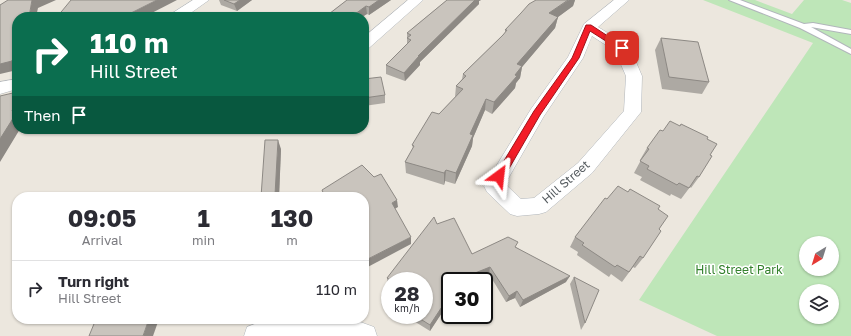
<!DOCTYPE html>
<html lang="en">
<head>
<meta charset="utf-8">
<style>
	body { margin:0; font-family:"Golos Text",sans-serif; background:#f7f7f7; color:#2b2b33; height:100vh; display:flex; flex-direction:column; font-size:15px; white-space:nowrap }
	* { box-sizing:border-box; margin:0 }
	p { font-size:13px; color:#7c7c81 }
	.icon { flex:none; width:22px; height:22px; fill:none; stroke:currentColor; stroke-width:2; stroke-linecap:round; stroke-linejoin:round }
	.map { position:relative; flex:1; overflow:hidden }
	.panel { position:absolute; left:12px; top:192px; width:357px; height:132px; display:flex; flex-direction:column; background:#fff; border-radius:16px; box-shadow:0 1px 3px #0004 }
	.panel>* { flex:none }
	.hud { position:absolute; left:12px; top:12px; width:357px; height:122px; border-radius:16px; box-shadow:0 1px 3px #0004; background:#0b6e4f; color:#fff; overflow:hidden }
	.needle { width:26px; rotate:218deg }
	.fabs { position:absolute; left:799px; top:236px; display:grid; gap:8px }
	.fabs a { display:grid; place-items:center; width:40px; height:40px; border-radius:50%; background:#fff; box-shadow:0 1px 3px #0004; font-size:20px }
	.speed { position:absolute; left:381px; top:272px; display:flex; gap:8px; font-size:20px; font-weight:700; text-align:center }
	.speed>* { display:grid; place-content:center; width:52px; height:52px; border-radius:50%; background:#fff; box-shadow:0 1px 3px #0004; line-height:1 }
	.speed small { font-size:10px; font-weight:400 }
	.speed .limit { border:2px solid #111; border-radius:6px; background:#fff; color:#111 }
	.pin { position:absolute; display:grid; place-items:center; width:34px; height:34px; color:#fff; margin:-17px; border-radius:8px; box-shadow:0 2px 6px #0006 }
	.me { position:absolute; width:44px; margin:-22px; rotate:30deg; stroke-linejoin:round; filter:drop-shadow(0 0 3px #0008) }
	.turn { display:flex; align-items:center; gap:14px; height:84px; padding:0 12px; font-size:18px }
	.turn .icon { width:52px; height:52px; stroke-width:2.5 }
	.turn b { display:block; font-size:28px; line-height:34px }
	.then { display:flex; align-items:center; height:38px; padding:0 12px; background:#0003; gap:8px; font-size:15px }
	.eta { display:flex; justify-content:space-evenly; align-items:center; height:68px; text-align:center }
	.eta b { font-size:24px; font-weight:700; line-height:28px }
	ul { padding:0; list-style:none }
	li { display:flex; align-items:center; gap:12px; height:56px; padding:0 12px; border-top:1px solid #e1e1e2 }
	li div { flex:1 }
	li b { display:block; font-size:15px }
	li em { font-style:normal }
	.map>svg:first-child { display:block }
	.green { fill:#bee6b8; fill-rule:evenodd }
	.lines { fill:none; stroke-linecap:round; stroke-linejoin:round }
	.service-casing { stroke:#b1b6bb; stroke-width:2 }
	.minor-casing { stroke:#b1b6bb; stroke-width:1 }
	.service { fill:#fff; fill-rule:evenodd }
	.minor { fill:#fff; fill-rule:evenodd }
	.wall { fill:#ada9a3 }
	.shaded-wall { fill:#8d8984 }
	.building { fill:#c9c4bd; stroke:#8d8984 }
	.route { fill:#f31d28; stroke:#9e131a }
	.labels { text-anchor:middle; stroke-width:3; stroke-linejoin:round; paint-order:stroke }
	.street-label { font-size:12px; fill:#575d61; stroke:#fff }
	.park-label { font-size:12px; fill:#35822e; stroke:#fff }
</style>
</head>
<body>
<div class="map">
<svg width="851" height="336" viewBox="0 0 851 336">
	<rect width="100%" height="100%" fill="#ece7de"/>
	<path class="green" d="M703,0H755L792,14L804,0H842L851,3V336H717L639,300L813,43ZM806,243H832V269H806ZM806,291H832V317H806Z"/>
	<g class="lines">
		<defs>
			<path id="service" d="M729,0H740L804,24L813,23L851,30V34L811,27L851,49V54L800,28Z"/>
			<g id="minor">
				<path d="M193,0H209L185,17H169L171,14Z"/>
				<path d="M408,0H423L369,48L364,50V37Z"/>
				<path d="M614,0H629L598,27L627,45L630,48L642,76L641,112L592,173L546,212L539,214L517,216L510,214L487,192L484,186L531,109L568,57L584,24ZM592,36L615,51L626,76L624,111L578,163L534,198L521,199L505,184L544,116L583,58Z"/>
				<path d="M17,79V89L0,94V82Z"/>
				<path d="M268,319H352L374,327L377,336H244L247,327Z"/>
			</g>
		</defs>
		<use href="#service" class="service-casing"/>
		<use href="#minor" class="minor-casing"/>
		<use href="#service" class="service"/>
		<use href="#minor" class="minor"/>
	</g>
	<g class="wall">
		<path d="M219,0H252L237,11L221,5Z"/>
		<path d="M347,0H391L369,15L367,14L362,17H325Z"/>
		<path d="M447,0H481L479,1V4L420,62V65L405,81L386,74V65L407,44V33Z"/>
		<path d="M536,0H575L573,6L558,17L555,28L522,67L520,78L516,83L515,88L492,114L485,110L473,138L472,146L455,184L445,181L444,185L406,173L405,162L413,148L412,145L439,114L455,97L456,86L462,79L463,74L505,33V30Z"/>
		<path d="M661,38L709,82L702,94L662,89L655,50Z"/>
		<path d="M364,79L385,95V103L364,106Z"/>
		<path d="M663,131L707,139L710,155L699,177L691,188L690,187L681,199L671,194L670,196L640,180L642,177L634,173L641,160H640L647,148Z"/>
		<path d="M281,149L279,197H261Z"/>
		<path d="M628,192L658,209L659,229L643,258L635,268L633,267L622,282L611,274L609,277L577,255L578,252L570,247L575,237L607,199Z"/>
		<path d="M437,224L472,254L516,247L566,282L520,307L515,298L506,302L489,274L450,281V303L449,302L430,331L404,315H424V281H390V306L383,302L382,296L389,286L388,285L387,278Z"/>
		<path d="M574,277L585,323L581,330L570,284Z"/>
	</g>
	<g class="shaded-wall">
		<path d="M32,0H56L38,8L36,17H29Z"/>
		<path d="M157,0H177L144,17H123Z"/>
		<path d="M240,0H252L237,11L234,4Z"/>
		<path d="M379,0H391L369,15V7Z"/>
		<path d="M475,0H481L479,1V4L420,62V65L405,81L404,73L418,56Z"/>
		<path d="M569,0H575L573,6L558,17L555,28L522,67L520,78L516,83L515,88L492,114L494,102L549,13Z"/>
		<path d="M366,6L367,14L362,17H351Z"/>
		<path d="M17,57V70L0,74V64Z"/>
		<path d="M17,99V129H20L0,162V139Z"/>
		<path d="M486,99L485,110L473,138L472,146L455,184L456,173L470,134Z"/>
		<path d="M278,140L281,149L279,197H276L275,195Z"/>
		<path d="M446,170L445,181L444,185V173Z"/>
		<path d="M397,200L398,207L393,210L392,203Z"/>
		<path d="M411,237V244L364,269V261Z"/>
		<path d="M490,267L489,274L471,281H455Z"/>
		<path d="M570,276L566,282L520,307L523,300Z"/>
		<path d="M517,291L515,298L506,302L509,296Z"/>
		<path d="M449,296V302L430,331V325Z"/>
		<path d="M149,319H159L153,336H143Z"/>
	</g>
	<g class="building">
		<path d="M8,0H32L29,17H17V57L13,58L12,61L0,64V5Z"/>
		<path d="M71,0H157L123,17H57Z"/>
		<path d="M224,0H240L234,4Z"/>
		<path d="M347,0H379L369,7L366,6L351,17H325Z"/>
		<path d="M447,0H475L418,56H419L404,73L386,65L411,40L407,38L411,35L407,33Z"/>
		<path d="M536,0H568L549,13L558,17L517,64L522,66L515,75L517,76L494,102L486,99L470,134L473,135L456,173L446,170L444,173L405,162L414,146L412,145L432,112L439,114L463,89L456,86L466,76L463,74L503,35L507,30H505L521,13L529,4Z"/>
		<path d="M661,38L698,42L709,82L669,77Z"/>
		<path d="M381,77L385,95L364,98V79Z"/>
		<path d="M17,92V99L12,111L17,109V112L0,139V96Z"/>
		<path d="M670,121L680,126L681,124L708,137L707,139L717,144L710,155L712,156L699,177L697,176L689,188L679,183L677,185L647,169L649,166L640,161L649,149L647,148L660,130L663,131Z"/>
		<path d="M265,140H278L275,195L261,197Z"/>
		<path d="M362,165L374,177L381,174L397,200L392,203L411,237L364,261V197H325L322,190Z"/>
		<path d="M618,186L628,192L630,189L660,206L658,209L668,216L659,229L661,231L643,258L640,256L629,272L617,265L615,267L582,245L584,243L575,237L605,198L607,199Z"/>
		<path d="M434,217L437,224L454,218L472,254L508,237L518,242L515,247L570,276L523,300L517,291L509,296L490,267L455,281H450V296H449L430,325L414,315H424V281H392L387,278Z"/>
		<path d="M574,277L599,290L585,323Z"/>
		<path d="M390,285V301L382,296Z"/>
		<path d="M96,319H149L143,336H89Z"/>
	</g>
	<path class="route" d="M586,25H591L626,48L625,50H620L590,31L579,58L540,115L503,179H496L495,176L496,174L534,111L572,58Z"/>
	<g class="labels">
		<g class="street-label">
			<text transform="translate(566 182) rotate(-41)" y="4">Hill Street</text>
		</g>
		<g class="park-label">
			<text x="739" y="274">Hill Street Park</text>
		</g>
	</g>
</svg>
<div class="fabs">
<a><svg class="needle" viewBox="-14 -14 28 28"><path d="M0-13l5 13h-10z" fill="#e53935"/><path d="M0 13l5-13h-10z" fill="#7c7c81"/></svg></a>
<a><svg class="icon" aria-label="layers" viewBox="0 0 24 24"><path d="M12 4l9 5-9 5-9-5zM3 14l9 5 9-5"/></svg></a>
</div>
<div class="speed"><div>28<small>km/h</small></div><div class="limit">30</div></div>
<div class="pin" style="left:622px;top:48px;background:#d93025"><svg class="icon" aria-label="arrive" viewBox="0 0 24 24"><path d="M6 21V4h12l-3 4 3 4H6"/></svg></div>
<svg class="me" style="left:499px;top:176px" viewBox="-20 -20 40 40"><path d="M0-17L14 15 0 8-14 15z" fill="#f31d28" stroke="#fff" stroke-width="4"/></svg>
<div class="hud">
<div class="turn"><svg class="icon" aria-label="right" viewBox="0 0 24 24"><path d="M7 20v-9h11M14 6l5 5-5 5"/></svg><div><b>110 m</b>Hill Street</div></div>
<div class="then">Then<svg class="icon" aria-label="arrive" viewBox="0 0 24 24"><path d="M6 21V4h12l-3 4 3 4H6"/></svg></div>
</div>
<section class="panel">
<div class="eta">
<div><b>09:05</b><p>Arrival</p></div>
<div><b>1</b><p>min</p></div>
<div><b>130</b><p>m</p></div>
</div>
<ul>
<li><svg class="icon" aria-label="right" viewBox="0 0 24 24"><path d="M7 20v-9h11M14 6l5 5-5 5"/></svg><div><b>Turn right</b><p>Hill Street</p></div><em>110 m</em></li>
</ul>
</section>
</div>
</body>
</html>
